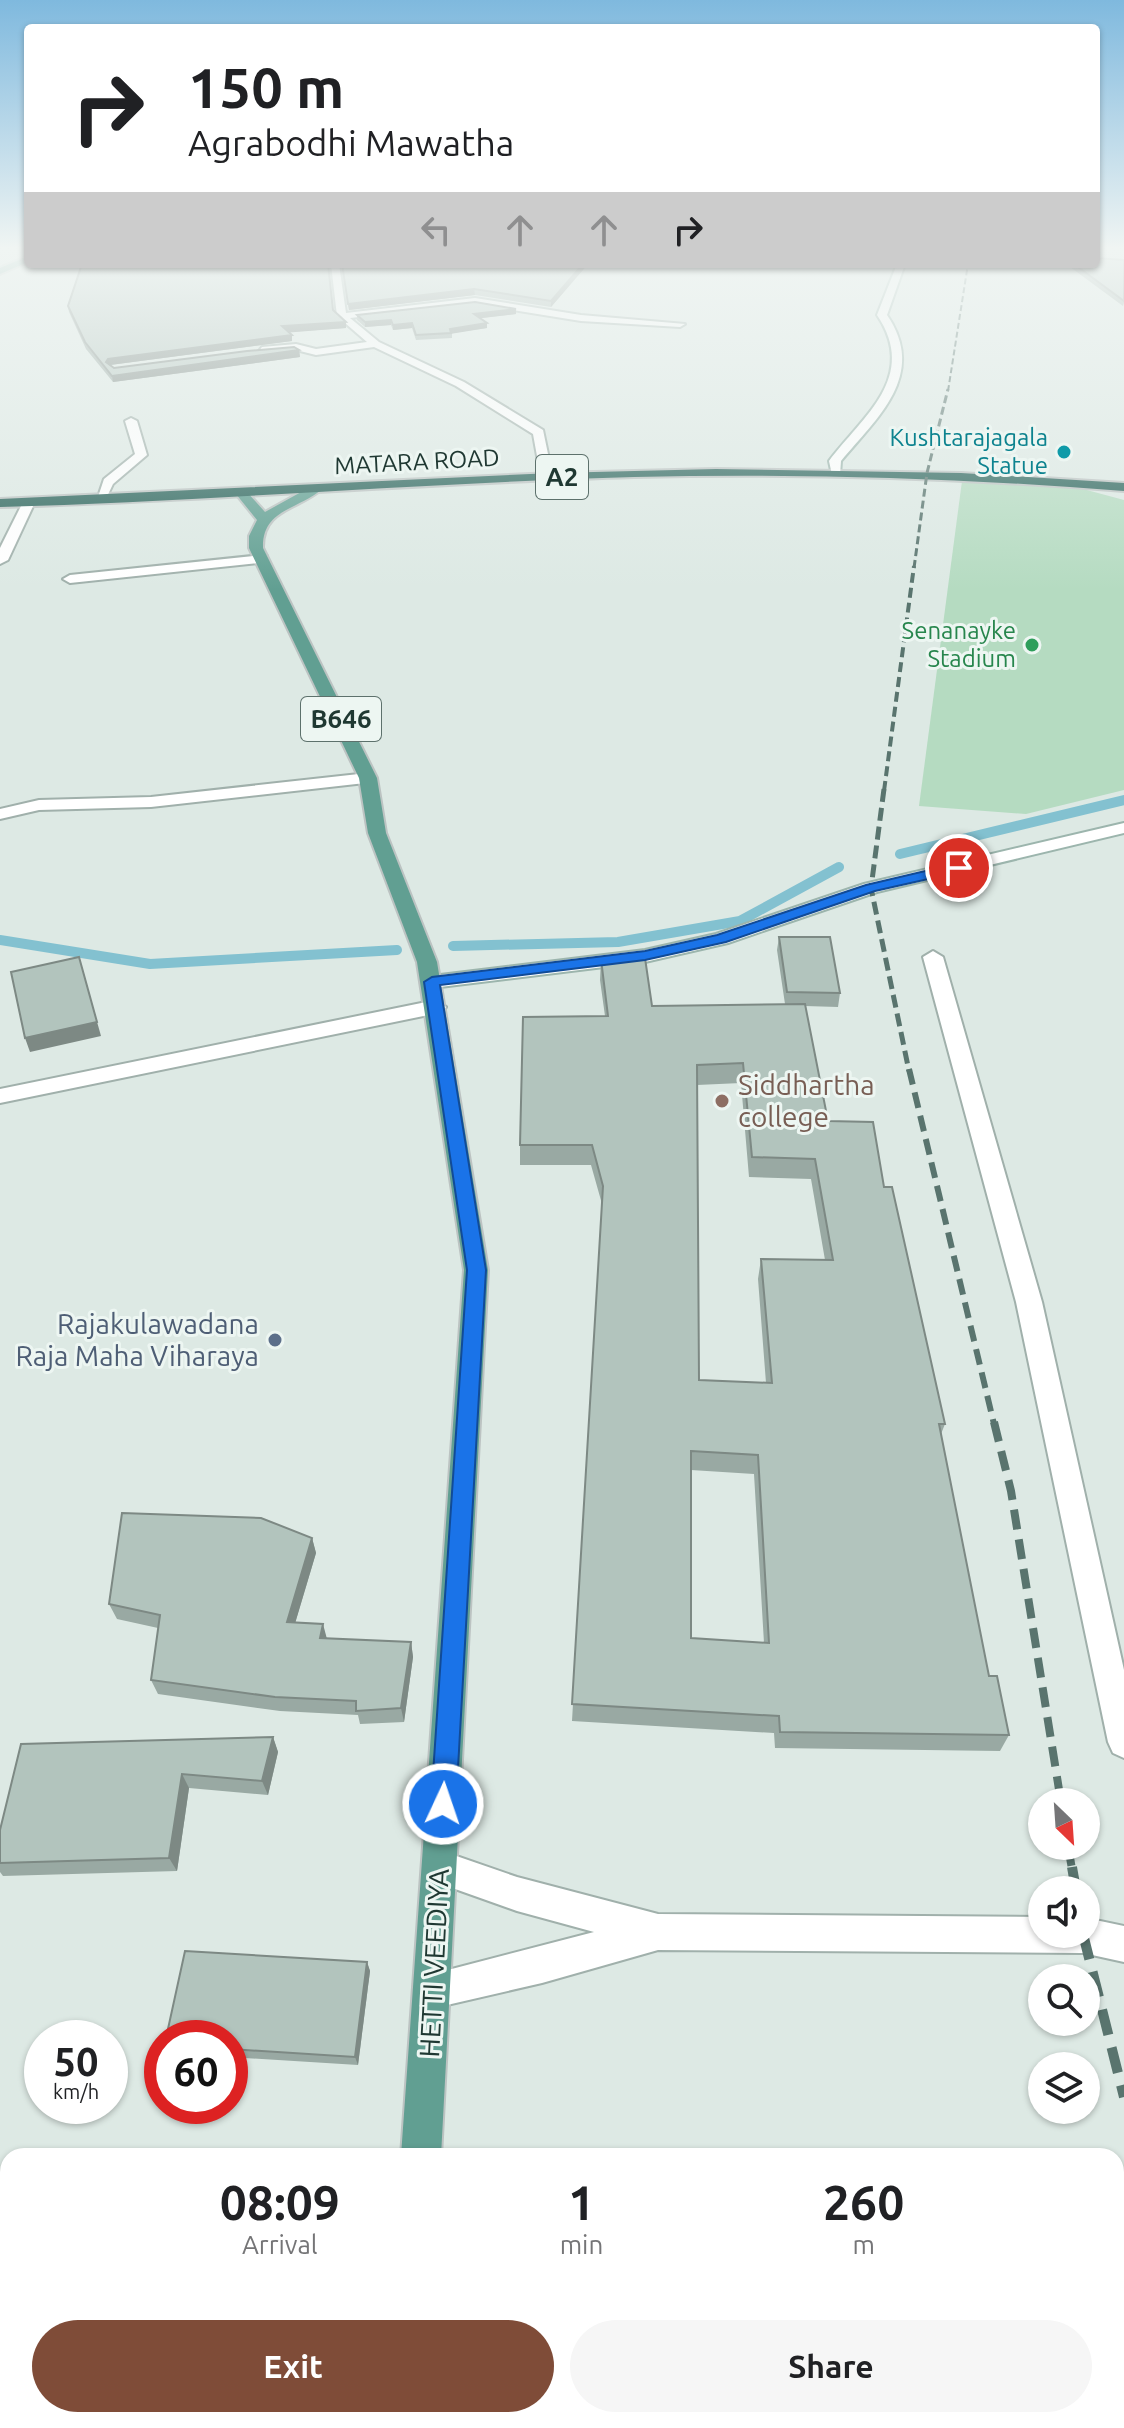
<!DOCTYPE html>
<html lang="en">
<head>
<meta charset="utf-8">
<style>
	body { margin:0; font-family:Ubuntu,sans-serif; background:#f6f6f6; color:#202124; height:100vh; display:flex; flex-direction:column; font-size:30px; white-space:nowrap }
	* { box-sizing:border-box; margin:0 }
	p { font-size:26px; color:#757577 }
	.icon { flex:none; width:44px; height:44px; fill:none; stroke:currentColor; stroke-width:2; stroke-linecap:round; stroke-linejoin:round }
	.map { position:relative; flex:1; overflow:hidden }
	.drawer { position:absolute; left:0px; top:2148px; width:1124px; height:280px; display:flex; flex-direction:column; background:#fff; border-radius:24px 24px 0 0; box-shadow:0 2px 6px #0004 }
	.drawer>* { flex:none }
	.top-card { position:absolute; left:24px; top:24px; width:1076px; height:244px; border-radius:8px; box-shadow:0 2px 6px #0004; background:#fff; color:#202124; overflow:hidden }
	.needle { width:52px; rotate:155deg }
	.fabs { position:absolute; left:1028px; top:1788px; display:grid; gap:16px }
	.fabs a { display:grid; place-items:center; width:72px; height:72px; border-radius:50%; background:#fff; box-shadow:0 2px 6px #0004; font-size:40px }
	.speed { position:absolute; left:24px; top:2020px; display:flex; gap:16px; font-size:40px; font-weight:700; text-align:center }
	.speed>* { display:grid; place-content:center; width:104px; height:104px; border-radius:50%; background:#fff; box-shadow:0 2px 6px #0004; line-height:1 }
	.speed small { font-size:20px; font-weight:400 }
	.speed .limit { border:12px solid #d22; background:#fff; color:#111 }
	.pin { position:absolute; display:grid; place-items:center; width:68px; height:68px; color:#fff; margin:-34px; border:4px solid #fff; border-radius:50%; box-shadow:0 2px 8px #0007 }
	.me { position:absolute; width:88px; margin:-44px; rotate:3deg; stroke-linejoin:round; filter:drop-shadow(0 0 6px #0008) }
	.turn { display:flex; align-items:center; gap:28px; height:168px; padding:0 32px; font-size:36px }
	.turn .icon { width:104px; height:104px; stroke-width:2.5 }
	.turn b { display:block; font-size:56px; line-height:68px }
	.lanes { display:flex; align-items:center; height:76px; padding:0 32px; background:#0003; justify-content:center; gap:40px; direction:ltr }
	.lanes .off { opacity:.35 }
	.eta { display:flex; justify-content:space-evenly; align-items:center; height:136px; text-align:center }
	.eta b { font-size:48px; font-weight:700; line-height:56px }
	.action { display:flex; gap:16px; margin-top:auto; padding:16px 32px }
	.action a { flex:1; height:92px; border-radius:48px; background:#7f4c38; color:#fff; font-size:32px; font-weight:700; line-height:92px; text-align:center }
	.action a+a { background:#f6f6f6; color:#202124 }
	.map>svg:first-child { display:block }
	.green { fill:#b5dbc1 }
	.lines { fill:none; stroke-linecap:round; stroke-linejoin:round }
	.stream { stroke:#83c1d0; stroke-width:10 }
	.street-casing { stroke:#a0b0ab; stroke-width:4 }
	.secondary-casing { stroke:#9cb5ad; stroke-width:4 }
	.primary-casing { stroke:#bcc3c2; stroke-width:4 }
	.highway-casing { stroke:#bcc3c2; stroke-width:4 }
	.street { fill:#fff; fill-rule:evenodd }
	.secondary { fill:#fff; fill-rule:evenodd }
	.primary { fill:#619f92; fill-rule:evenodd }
	.highway { fill:#2b645b; fill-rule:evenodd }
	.rail-far6 { stroke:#59746e; stroke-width:2; stroke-dasharray:6 3; stroke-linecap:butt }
	.rail-far5 { stroke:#59746e; stroke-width:3; stroke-dasharray:8 4; stroke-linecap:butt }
	.rail-far4 { stroke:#59746e; stroke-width:4; stroke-dasharray:10 5; stroke-linecap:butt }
	.rail-far3 { stroke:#59746e; stroke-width:5; stroke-dasharray:13 6; stroke-linecap:butt }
	.rail-far2 { stroke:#59746e; stroke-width:6; stroke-dasharray:16 8; stroke-linecap:butt }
	.rail-far1 { stroke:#59746e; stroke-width:8; stroke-dasharray:20 10; stroke-linecap:butt }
	.rail { stroke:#59746e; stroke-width:10; stroke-dasharray:26 13; stroke-linecap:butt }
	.wall { fill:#99a9a3; fill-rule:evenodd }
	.shaded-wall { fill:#7d8984 }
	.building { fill:#b2c4bd; stroke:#7d8984; stroke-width:2; fill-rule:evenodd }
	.route { fill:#1a73e8; stroke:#114b97; stroke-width:2 }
	.culture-dot { fill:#0f9aa8; stroke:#edf6f2; stroke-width:3 }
	.leisure-dot { fill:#2e9e5b; stroke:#edf6f2; stroke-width:3 }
	.education-dot { fill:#8d6e63; stroke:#edf6f2; stroke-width:3 }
	.service-dot { fill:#5c6f8a; stroke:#edf6f2; stroke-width:3 }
	.labels { text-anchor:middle; stroke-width:6; stroke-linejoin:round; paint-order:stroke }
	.far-culture-label { font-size:24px; fill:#0d838f; stroke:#edf6f2; text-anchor:end }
	.far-street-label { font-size:24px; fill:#1f3832; stroke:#edf6f2 }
	.far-leisure-label { font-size:24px; fill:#27864d; stroke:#edf6f2; text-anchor:end }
	.shield { fill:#edf6f2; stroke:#5d716c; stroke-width:2 }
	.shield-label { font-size:26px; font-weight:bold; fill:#1f3832 }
	.education-label { font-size:28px; fill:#785e54; stroke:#edf6f2; text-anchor:start }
	.service-label { font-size:28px; fill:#4e5e75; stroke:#edf6f2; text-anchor:end }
	.street-label { font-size:28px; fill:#1f3832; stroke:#edf6f2 }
</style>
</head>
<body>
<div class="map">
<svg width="1124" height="2428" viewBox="0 0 1124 2428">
	<rect width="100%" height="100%" fill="#dde9e4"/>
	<path class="green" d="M962,481L1083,489L1124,500V790L1026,814L919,806Z"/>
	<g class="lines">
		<g class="stream">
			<path d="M900,854L1124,800"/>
			<path d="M0,940L150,964L397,950"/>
			<path d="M453,946L618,942L740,921L839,867"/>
		</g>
		<defs>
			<g id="street">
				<path d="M331,264H339L346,313L475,298L581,315L685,324L680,327L581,321L475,304L350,318L379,342L464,382L543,430L553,478L547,482L541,478L533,434L456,386L374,347L316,355L296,350L258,352L262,347L296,344L316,349L367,342L337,316Z"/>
				<path d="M131,418L137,421L147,455L113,484L104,503H96L104,479L135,454L125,421Z"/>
				<path d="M29,498L35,502L8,560L0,564V548L23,502Z"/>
				<path d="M262,555L267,556V562L70,583L63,579L70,575Z"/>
				<path d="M368,773L374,774V782L151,807L39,810L0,819V809L39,800L151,797Z"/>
				<path d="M933,951L943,957L1042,1302L1124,1670V1758L1113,1753L1108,1742L1016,1302L923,957Z"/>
				<path d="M436,1000L446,1007L443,1012L0,1103V1089Z"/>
				<path d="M439,1850L517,1877L658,1914L1042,1917V1934H1086V1918L1124,1926V1962L1083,1953L658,1950L542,1983L434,2008L421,2003L416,1990L421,1977L594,1932L517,1911L427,1879L422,1867L427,1855Z"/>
			</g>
			<g id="secondary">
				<path d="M897,264H905L887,315C928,375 877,418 841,461L840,475H832L829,461C863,416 919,377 877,315Z"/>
				<path d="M1124,823V833L877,892L728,943L645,962L432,988L422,982L432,976L645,950L716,934L864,884Z"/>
			</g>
			<g id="primary">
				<path d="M28,256V262L0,274V268Z"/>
				<path d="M312,486L322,489C298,510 262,509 263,548L377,778L386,833L437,962L488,1270L441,2156H401L464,1270L417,962L368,833L359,778L249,548V536L257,520L236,494L246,491L265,512Z"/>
				<rect x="380" y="2420" width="44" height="8"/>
			</g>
			<path id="highway" d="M716,469L961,473L1124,483V491C961,478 798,473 634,477C423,483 212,501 0,507V499L553,473Z"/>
		</defs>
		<use href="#street" class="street-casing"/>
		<use href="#secondary" class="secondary-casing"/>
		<use href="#primary" class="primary-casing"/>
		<use href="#highway" class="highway-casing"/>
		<use href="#street" class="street"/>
		<use href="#secondary" class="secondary"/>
		<use href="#primary" class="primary"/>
		<use href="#highway" class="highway"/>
		<path class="rail-far6" d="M948,391L968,264"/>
		<path class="rail-far5" d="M914,568L927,473L948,389"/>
		<path class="rail-far4" d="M884,791L914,566"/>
		<path class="rail-far3" d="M884,789L871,888L909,1071"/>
		<path class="rail-far2" d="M909,1069L994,1424"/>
		<g class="rail-far1">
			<path d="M994,1422L1011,1491L1061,1802"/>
			<path d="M1068,1846L1072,1869"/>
		</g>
		<g class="rail">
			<path d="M1072,1867L1076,1890"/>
			<path d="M1083,1934L1124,2097"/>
		</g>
	</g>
	<g class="wall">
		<path d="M1124,260V303L1123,306L1066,264H1096Z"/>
		<path d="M342,264H588L551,307L475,295L349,310Z"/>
		<path d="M68,306L333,310L346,328L289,332L292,341L110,365L114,368L299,350L300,357L113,382L86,349L69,312Z"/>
		<path d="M516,314L480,318L487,323V328L452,333V338L416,340L412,328L393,330L391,325L365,327L357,320V315Z"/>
		<path d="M779,937L840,993L838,1007L805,1006L828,1121L884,1187L945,1424L941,1434L989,1676L1009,1735L1000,1751L775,1748L774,1733L572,1721L602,1204L591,1165H520V1145L605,1016L600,980L601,959L652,1006L785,1004L777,950ZM741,1083L749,1177L811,1179L825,1260L761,1259L758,1279L766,1383L699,1380L697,1085ZM691,1470L754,1474L764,1643L691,1638Z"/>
		<path d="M312,1538L316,1553L295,1623L327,1639L411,1642L413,1657L404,1722L360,1724L358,1715L280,1711L158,1694L151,1680L158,1628L117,1619L109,1604Z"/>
		<path d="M273,1737L278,1752L268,1795L189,1788L177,1871L3,1876L0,1872V1830Z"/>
		<path d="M367,1962L370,1971L358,2065L230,2057V2038Z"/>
	</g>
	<g class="shaded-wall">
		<path d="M583,264H588L551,307V301Z"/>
		<path d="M474,289L475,295L349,310L348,304Z"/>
		<path d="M516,309V314L474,319V314Z"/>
		<path d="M391,320V325L365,327V322Z"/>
		<path d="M346,322V328L283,333L282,326Z"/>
		<path d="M412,323V328L393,330V325Z"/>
		<path d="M487,323V328L450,334V329Z"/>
		<path d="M292,335V341L110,365L106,362L108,359Z"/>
		<path d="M299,350L300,357L113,382L112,376Z"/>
		<path d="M79,957L101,1036L30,1052L25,1038Z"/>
		<path d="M312,1538L316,1553L291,1637L287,1622Z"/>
		<path d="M323,1624L327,1639L320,1638Z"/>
		<path d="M411,1642L413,1657L404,1722L401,1708Z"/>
		<path d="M273,1737L278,1752L268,1795L262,1781Z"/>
		<path d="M182,1774L189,1788L177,1871L169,1858Z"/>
		<path d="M367,1962L370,1971L358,2065L355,2057Z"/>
	</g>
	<g class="building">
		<path d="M1096,258L1124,260V301L1074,264H1096Z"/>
		<path d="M82,264H328L333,310L346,322L282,326L292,335L108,359L106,362L114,368L247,351L294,347L299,350L112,376L85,342L68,306Z"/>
		<path d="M342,264H583L551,301L474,289L348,304Z"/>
		<path d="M475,302L516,309L474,314L487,323L450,329L451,333L416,335L412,323L393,325L391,320L365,322L357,315Z"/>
		<path d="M779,937H830L840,993L787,992Z"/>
		<path d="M79,957L97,1022L25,1038L11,972Z"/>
		<path d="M645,958L652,1006L805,1004L828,1121L873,1122L884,1187H892L945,1424H939L989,1676H997L1009,1735L780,1732L779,1716L572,1704L603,1186L592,1145H520L523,1017L608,1016L601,959ZM743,1063L752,1157L815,1159L833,1260L761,1259L772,1383L699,1380L697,1065ZM691,1451L758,1455L769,1643L691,1638Z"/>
		<path d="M122,1513L261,1518L312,1538L287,1622L323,1624L320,1638L411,1642L401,1708L356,1711V1701L275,1697L151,1680L160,1615L109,1604Z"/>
		<path d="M273,1737L262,1781L182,1774L169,1858L0,1863V1830L21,1744Z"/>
		<path d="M185,1951L367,1962L355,2057L230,2049V2038H166Z"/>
	</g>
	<linearGradient id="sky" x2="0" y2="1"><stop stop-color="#7fb9de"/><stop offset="0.42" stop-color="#f0f5f3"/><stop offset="1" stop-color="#f0f5f3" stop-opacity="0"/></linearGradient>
	<rect width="1124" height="590" fill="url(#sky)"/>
	<path class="route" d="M959,863L964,865V871L875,891L726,942L645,960L440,985L486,1270L456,1804L452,1813L443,1817L434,1813L431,1804L467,1270L424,982L432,977L645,951L717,935L866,885Z"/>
	<circle class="culture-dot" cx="1064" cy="452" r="8"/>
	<circle class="leisure-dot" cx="1032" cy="645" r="8"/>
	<circle class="education-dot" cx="722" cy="1101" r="8"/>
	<circle class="service-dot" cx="275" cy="1340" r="8"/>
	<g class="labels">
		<g class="far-culture-label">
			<text x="1048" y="446">Kushtarajagala<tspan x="1048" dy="28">Statue</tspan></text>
		</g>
		<g class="far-street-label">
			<text transform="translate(417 462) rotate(-3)" y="8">MATARA ROAD</text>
		</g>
		<g class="far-leisure-label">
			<text x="1016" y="639">Senanayke<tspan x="1016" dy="28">Stadium</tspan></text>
		</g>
		<g class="shield">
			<rect x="536" y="455" width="52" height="44" rx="6"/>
			<rect x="301" y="697" width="80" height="44" rx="6"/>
		</g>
		<g class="shield-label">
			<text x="562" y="486">A2</text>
			<text x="341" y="728">B646</text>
		</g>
		<g class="education-label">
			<text x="738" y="1095">Siddhartha<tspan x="738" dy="32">college</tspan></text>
		</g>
		<g class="service-label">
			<text x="259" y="1334">Rajakulawadana<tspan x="259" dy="32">Raja Maha Viharaya</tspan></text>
		</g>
		<g class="street-label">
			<text transform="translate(434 1963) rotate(-87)" y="10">HETTI VEEDIYA</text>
		</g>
	</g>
</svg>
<div class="fabs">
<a><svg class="needle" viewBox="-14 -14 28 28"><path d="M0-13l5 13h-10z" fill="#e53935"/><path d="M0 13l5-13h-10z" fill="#757577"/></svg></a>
<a><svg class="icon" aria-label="sound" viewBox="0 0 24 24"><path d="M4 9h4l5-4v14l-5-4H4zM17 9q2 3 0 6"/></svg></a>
<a><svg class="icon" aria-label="search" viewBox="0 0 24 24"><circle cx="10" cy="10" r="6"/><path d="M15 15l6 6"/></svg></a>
<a><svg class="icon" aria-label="layers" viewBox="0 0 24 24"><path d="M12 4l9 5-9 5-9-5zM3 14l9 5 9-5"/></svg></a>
</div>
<div class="speed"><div>50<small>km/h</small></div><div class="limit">60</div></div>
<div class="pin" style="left:959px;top:868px;background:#d93025"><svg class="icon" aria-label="arrive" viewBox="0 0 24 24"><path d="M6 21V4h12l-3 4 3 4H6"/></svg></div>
<svg class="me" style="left:443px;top:1804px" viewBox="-20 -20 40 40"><circle r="17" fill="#1a73e8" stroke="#fff" stroke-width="3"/><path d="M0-11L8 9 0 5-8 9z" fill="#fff"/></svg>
<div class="top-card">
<div class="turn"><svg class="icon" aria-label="right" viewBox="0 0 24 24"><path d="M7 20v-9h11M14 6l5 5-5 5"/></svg><div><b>150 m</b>Agrabodhi Mawatha</div></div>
<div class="lanes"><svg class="icon off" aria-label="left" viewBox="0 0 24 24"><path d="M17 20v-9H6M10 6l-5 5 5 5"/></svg><svg class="icon off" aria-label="ahead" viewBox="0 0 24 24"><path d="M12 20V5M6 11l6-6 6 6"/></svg><svg class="icon off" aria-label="ahead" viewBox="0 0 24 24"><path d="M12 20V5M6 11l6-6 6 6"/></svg><svg class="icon" aria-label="right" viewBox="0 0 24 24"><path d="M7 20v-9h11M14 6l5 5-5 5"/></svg></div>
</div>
<section class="drawer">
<div class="eta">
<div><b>08:09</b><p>Arrival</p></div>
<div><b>1</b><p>min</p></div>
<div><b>260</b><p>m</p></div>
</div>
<div class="action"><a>Exit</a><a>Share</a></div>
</section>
</div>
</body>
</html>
